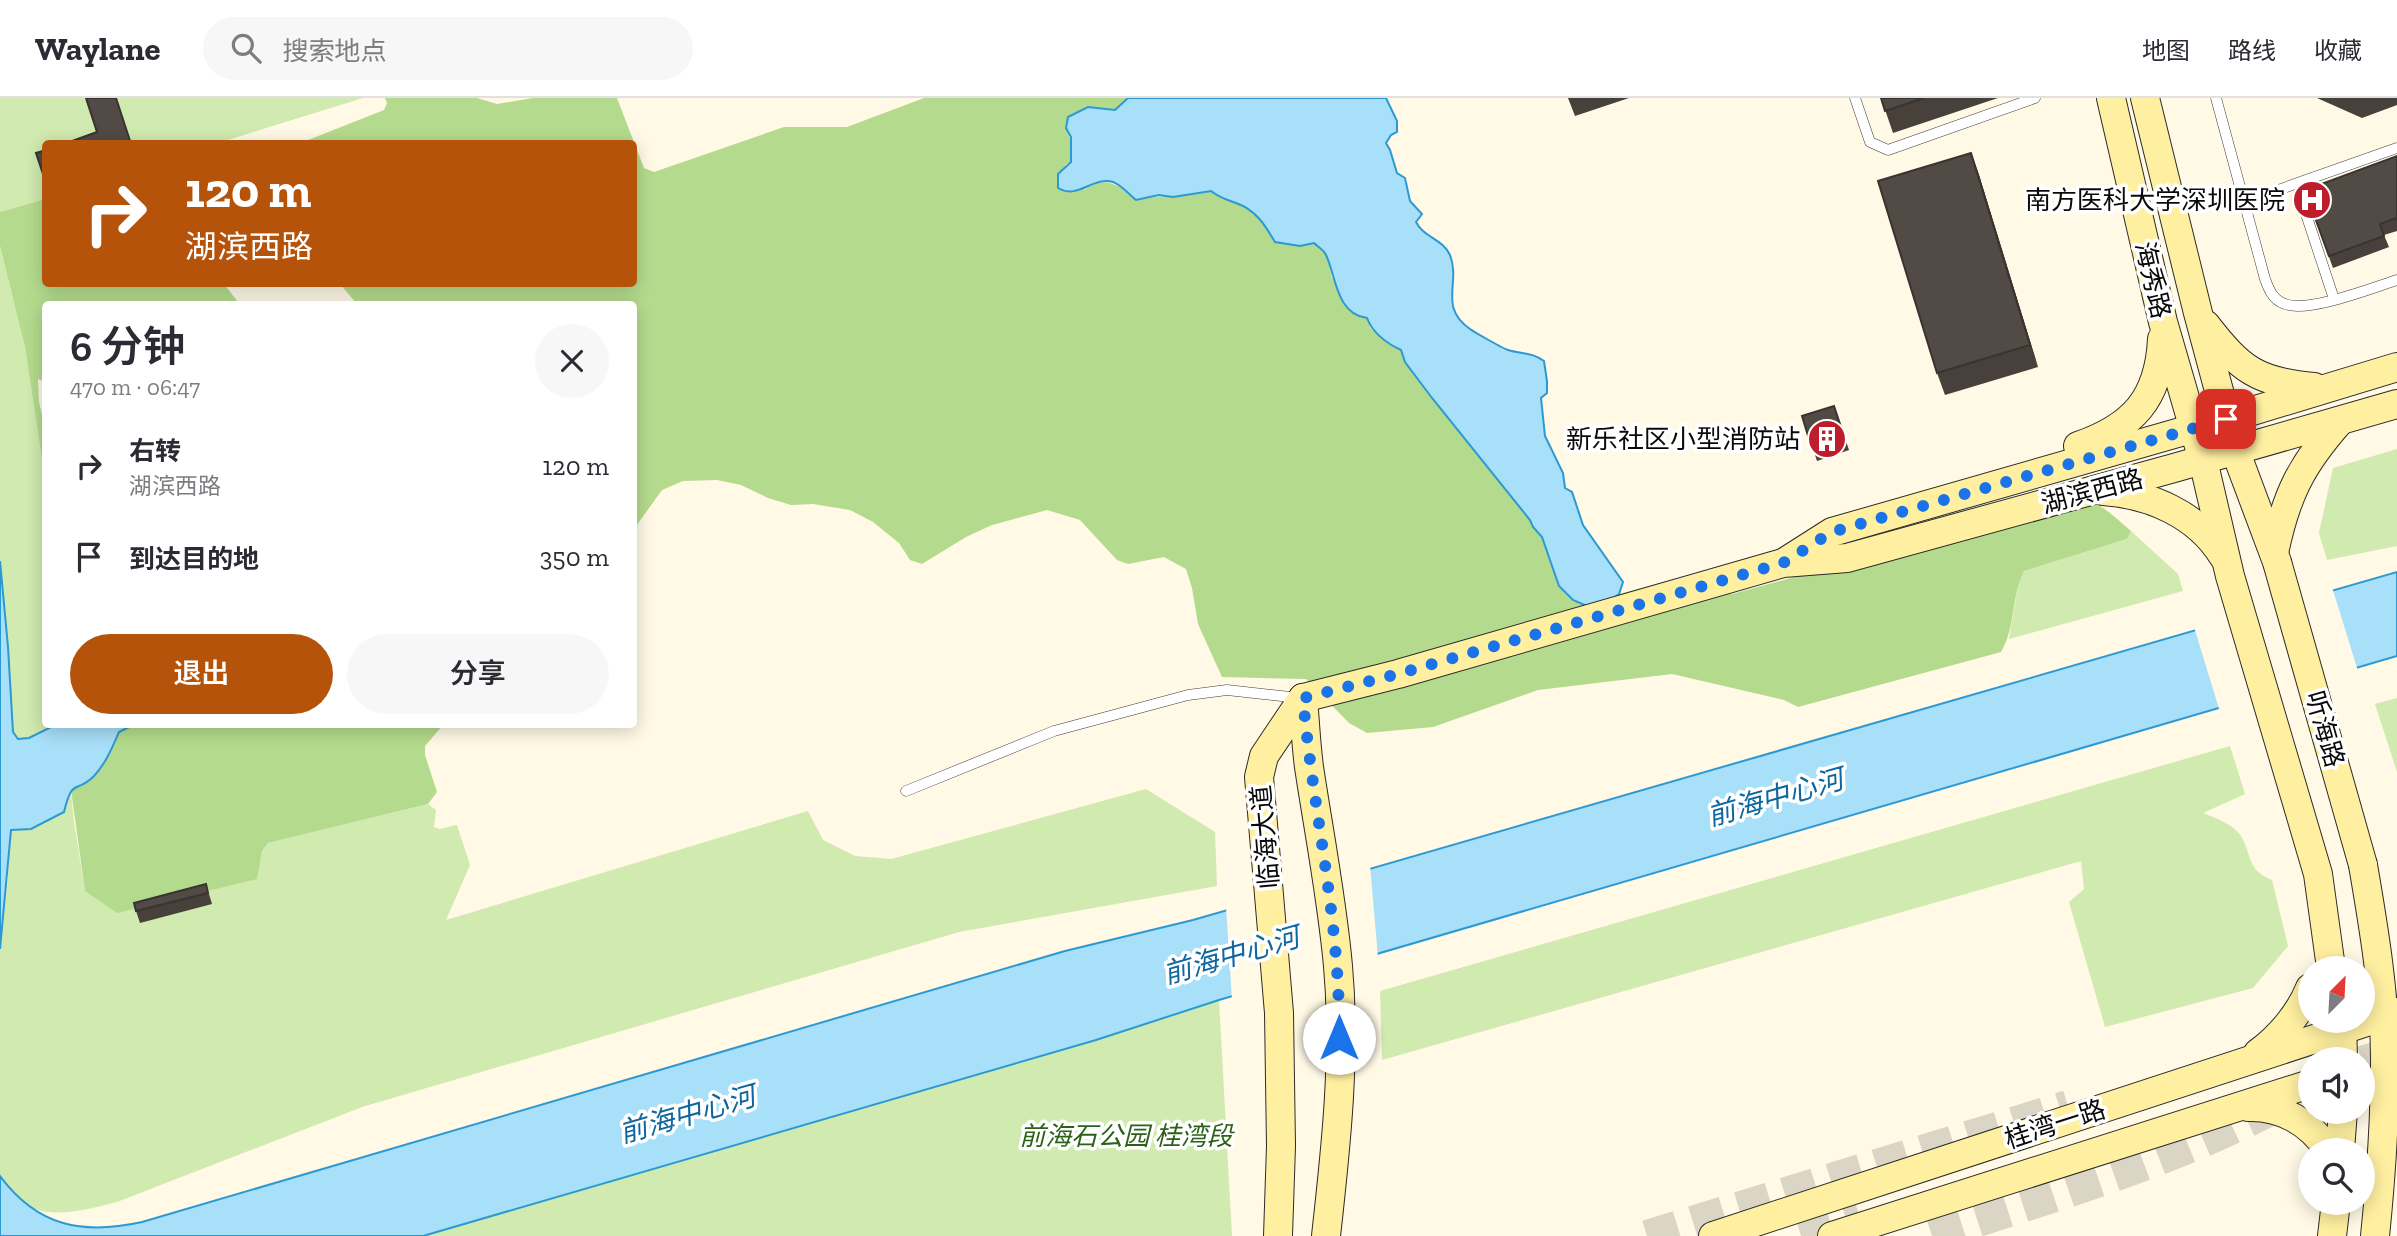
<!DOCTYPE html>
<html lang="zh">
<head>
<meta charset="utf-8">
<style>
	body { margin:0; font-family:"Zilla Slab","Noto Sans SC",serif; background:#f7f7f7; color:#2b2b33; height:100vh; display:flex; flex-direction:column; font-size:26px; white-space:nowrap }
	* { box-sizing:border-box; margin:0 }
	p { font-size:23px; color:#7c7c81 }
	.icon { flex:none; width:38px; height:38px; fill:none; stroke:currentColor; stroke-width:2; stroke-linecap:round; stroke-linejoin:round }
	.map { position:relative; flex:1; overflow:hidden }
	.sheet { position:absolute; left:42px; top:203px; width:595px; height:427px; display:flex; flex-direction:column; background:#fff; border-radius:7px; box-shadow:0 4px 18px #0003 }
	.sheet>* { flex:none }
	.guide { position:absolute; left:42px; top:42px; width:595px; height:147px; border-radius:7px; box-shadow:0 4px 18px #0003; background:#b45309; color:#fff; overflow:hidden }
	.needle { width:46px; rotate:24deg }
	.controls { position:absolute; left:2298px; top:858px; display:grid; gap:14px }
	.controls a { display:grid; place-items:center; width:77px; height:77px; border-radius:50%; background:#fff; box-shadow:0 4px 18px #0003; font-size:35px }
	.pin { position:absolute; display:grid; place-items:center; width:60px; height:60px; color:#fff; margin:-30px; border-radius:14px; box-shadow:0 4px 10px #0006 }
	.me { position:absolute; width:77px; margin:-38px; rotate:0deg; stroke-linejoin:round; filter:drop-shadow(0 0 5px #0008) }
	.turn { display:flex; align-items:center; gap:24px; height:147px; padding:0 28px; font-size:32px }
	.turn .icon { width:91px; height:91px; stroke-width:2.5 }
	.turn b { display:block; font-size:49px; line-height:60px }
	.round { display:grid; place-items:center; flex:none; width:74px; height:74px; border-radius:37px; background:#f7f7f7 }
	.head { display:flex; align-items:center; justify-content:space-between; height:119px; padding:0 28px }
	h1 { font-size:42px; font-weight:600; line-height:52px }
	.cta { display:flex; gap:14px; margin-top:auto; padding:14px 28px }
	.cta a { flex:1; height:80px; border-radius:42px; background:#b45309; color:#fff; font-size:28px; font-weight:600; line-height:80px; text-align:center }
	.cta a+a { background:#f7f7f7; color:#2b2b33 }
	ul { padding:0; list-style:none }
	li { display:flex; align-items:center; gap:21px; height:91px; padding:0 28px }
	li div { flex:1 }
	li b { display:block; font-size:26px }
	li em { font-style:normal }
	header { display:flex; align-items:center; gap:42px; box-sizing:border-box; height:98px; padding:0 35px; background:#fff; border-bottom:2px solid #e1e1e2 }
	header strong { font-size:33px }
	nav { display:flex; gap:38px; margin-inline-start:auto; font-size:24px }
	.search { width:490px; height:63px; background:#f7f7f7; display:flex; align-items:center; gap:18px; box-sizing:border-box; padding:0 24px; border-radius:38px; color:#7c7c81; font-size:26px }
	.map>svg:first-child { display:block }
	.green { fill:#d0eaaf }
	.forest { fill:#b4db8d }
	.water { fill:#a8dff9; stroke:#2c99d3; stroke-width:2 }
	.pier { fill:#fff9e6 }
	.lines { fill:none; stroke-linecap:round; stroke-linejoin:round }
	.primary-tunnel { stroke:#dad5c5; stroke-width:32; stroke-dasharray:32 16; stroke-linecap:butt }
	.lane-casing { stroke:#3c3c3c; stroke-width:11 }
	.secondary-casing { stroke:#2b2b2b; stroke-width:30 }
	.lane { stroke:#fff; stroke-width:10 }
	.secondary { stroke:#fff0a1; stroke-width:28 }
	.secondary-bridge-casing { stroke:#2b2b2b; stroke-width:30; stroke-linecap:butt }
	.secondary-bridge { stroke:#fff0a1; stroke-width:28 }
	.wall { fill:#47403b }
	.shaded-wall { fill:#393430 }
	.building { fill:#524a45; stroke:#393430; stroke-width:2 }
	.route { stroke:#1a73e8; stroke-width:12; stroke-dasharray:0 21.6 }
	.labels { text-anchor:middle; stroke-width:7; stroke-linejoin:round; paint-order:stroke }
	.poi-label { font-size:26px; fill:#090909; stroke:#fff; text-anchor:end }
	.street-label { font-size:26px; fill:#090909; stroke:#fff }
	.park-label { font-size:26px; font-style:italic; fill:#2b6218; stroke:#fff }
	.water-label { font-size:28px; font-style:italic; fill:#0f679f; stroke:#fff }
</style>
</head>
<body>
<header>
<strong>Waylane</strong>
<div class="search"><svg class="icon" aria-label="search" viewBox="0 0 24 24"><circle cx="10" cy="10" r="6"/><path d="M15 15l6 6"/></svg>搜索地点</div>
<nav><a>地图</a><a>路线</a><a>收藏</a></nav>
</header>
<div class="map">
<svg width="2397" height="1138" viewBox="0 0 2397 1138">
	<rect width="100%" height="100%" fill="#fff9e6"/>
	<g class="green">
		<path d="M0,0H363L218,45L46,46L45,101L0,114Z"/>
		<path d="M0,148L25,249L45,382L46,626L64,627L74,724L85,793L262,753L268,745L428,706L436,712L434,729L439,731L457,727L470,767L446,822L808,713L823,742L855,758L891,761L1146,691L1215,734L1217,788L959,834L362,1009L117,1104C93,1110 48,1123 26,1106C15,1098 8,1088 0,1077V851L8,779L13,634L8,549L0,463Z"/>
		<path d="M2397,351V448L2327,462L2319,435L2333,370Z"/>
		<path d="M2131,433L2178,476L2183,493L2009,541L2019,482L2024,473L2127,441Z"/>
		<path d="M2397,600V674L2375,606Z"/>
		<path d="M2230,648L2245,696L2203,715C2215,720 2233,726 2241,738C2253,759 2246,771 2272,782L2288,848L2253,890L2105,929L2069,804L2084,791L2081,763L1382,962L1380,893Z"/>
		<path d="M1219,902L1232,1138H423L1096,942Z"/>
	</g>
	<g class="forest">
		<path d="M385,0H477L497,6L533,0H617L644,70L654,74L784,29H847L924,0H1128L1115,12L1088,9L1066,30C1072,41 1071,51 1070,64L1065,67L1084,92C1107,76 1117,87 1136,102C1161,98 1185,96 1211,93C1220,100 1225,101 1236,105C1256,112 1265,127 1275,144L1300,148L1314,145L1326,155L1332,180L1367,220L1371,231L1401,252L1405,264L1530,422L1533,429L1542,439L1559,488L1595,512L1619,496L1678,480L1718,495L1732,496L2080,402C2101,403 2115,420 2131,433L2127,441L2024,473C2011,498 2016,529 2001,554L1798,609L1784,602L1672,576L1538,592L1433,629L1367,635L1349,625L1306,581L1222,579L1198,526L1192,490L1186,471L1164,459L1128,466L1117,462L1080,422L1047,412L992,427L966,439L922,466L910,462L899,445L873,424L850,412L813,406L791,407L768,400L741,387L717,382L683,383L662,392L634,431V206H357L340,186H634V46H298L384,12L387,5Z"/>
		<path d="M45,101L46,186H224L238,204L232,206H46L45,284L38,281L39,304L45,329V382L25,249L0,148V114Z"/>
		<path d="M133,627H443L425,648V657L437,694L428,706L268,745L262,753L257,781L117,815L85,793L71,692L74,688L80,687L110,656L119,634Z"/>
	</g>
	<g class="water">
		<path d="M1128,0H1386L1397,23V34L1391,37L1386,45L1390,52L1397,75L1405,80L1410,103L1422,116L1416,124C1423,139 1443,141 1450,157C1461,185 1438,209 1470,231C1474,234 1504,251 1508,252C1521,256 1532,254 1544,263L1547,283V295L1541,300L1545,338L1563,375L1565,390L1572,394L1583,427L1623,484L1619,496L1596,512L1573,502L1559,488L1542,439L1533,429L1530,422L1432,300L1405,264L1401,252C1386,245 1373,236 1367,220C1336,216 1336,178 1326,157C1324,152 1318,149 1314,145L1300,148L1275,144C1265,127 1256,112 1236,105C1225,101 1220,100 1211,93L1173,99L1159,97L1136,102C1130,97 1121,87 1113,84C1093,78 1078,102 1058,90V76L1071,64V39L1066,30L1068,19L1088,9L1115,12Z"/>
		<path d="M0,463L8,549L13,634L18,641L29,640L55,627H133L119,634C112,650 106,665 94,678C75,697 73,678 64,714L31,731L11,732L0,851Z"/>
		<path d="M2397,474V558L1219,902L1096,942L423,1138H0V1078C38,1129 83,1137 142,1124L1065,853L1193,822Z"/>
	</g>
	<g class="pier">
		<path d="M2332,489L2358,573L2220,614L2194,529Z"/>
		<path d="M1370,767L1378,859L1232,902L1226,809Z"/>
	</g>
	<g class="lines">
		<g class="primary-tunnel">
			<path d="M2362,964L2397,953"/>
			<path d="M1647,1138L2068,1008"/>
			<path d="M1801,1138L1860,1120"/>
			<path d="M1932,1138C2052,1098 2175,1064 2287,1003"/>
		</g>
		<defs>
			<g id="lane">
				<path d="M1855,0L1870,44L1888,52L2035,0"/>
				<path d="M2216,0L2265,181C2269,192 2273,202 2285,206C2308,215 2372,190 2397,182"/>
				<path d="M2244,104L2397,50"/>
				<path d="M2303,107L2334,201"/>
				<path d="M906,693L1054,633L1188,597L1227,592L1299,600"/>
			</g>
			<g id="secondary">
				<path d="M2111,0L2163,224L2203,362L2230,478L2318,776L2331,870"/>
				<path d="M2145,0L2198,215L2235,352L2277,464"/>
				<path d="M2206,227C2241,272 2257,284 2314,289"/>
				<path d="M2078,348C2133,329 2159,301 2162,241"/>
				<path d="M2103,393C2150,396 2198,417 2223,458"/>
				<path d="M2274,455C2286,397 2301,367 2340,323"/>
				<path d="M1788,462L1832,434L2226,321L2397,269"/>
				<path d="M1303,600L1398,576L1783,465L1847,460L2174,370L2397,306"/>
				<path d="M1303,600C1305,623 1306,646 1309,669C1319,735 1332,801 1338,868C1346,957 1336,1049 1326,1138"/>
				<path d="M2363,767C2374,831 2385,897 2385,962C2385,1021 2381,1080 2375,1138"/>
				<path d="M2342,922L2343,961"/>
				<path d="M2258,955C2280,939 2300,915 2310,890"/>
				<path d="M2248,1009C2281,1008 2310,1024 2328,1052"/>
				<path d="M2340,1052L2343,1013"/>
				<path d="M1278,1138L1281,1048L1279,915L1259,679L1264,658L1303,600"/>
				<path d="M1713,1138L2397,914"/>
				<path d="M1832,1138L2310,986"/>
				<path d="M2332,1138L2336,1104"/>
			</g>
		</defs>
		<use href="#lane" class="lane-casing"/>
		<use href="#secondary" class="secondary-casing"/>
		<use href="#lane" class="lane"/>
		<use href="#secondary" class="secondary"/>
		<defs>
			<path id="secondary-bridge" d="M2277,464L2363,767"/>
		</defs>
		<use href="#secondary-bridge" class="secondary-bridge-casing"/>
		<use href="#secondary-bridge" class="secondary-bridge"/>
	</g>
	<g class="wall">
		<path d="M1568,0H1629L1575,18Z"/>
		<path d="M1881,0H1998L1893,35Z"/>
		<path d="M2317,0H2397V7L2362,20Z"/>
		<path d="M1971,55L1979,77L2038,269L1945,297L1937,275Z"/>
		<path d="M2397,58V133L2384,137L2389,149L2333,170L2305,92Z"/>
		<path d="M1834,308L1849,352L1817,363L1802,318Z"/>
		<path d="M206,786L212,806L140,825L136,813Z"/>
	</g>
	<path class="shaded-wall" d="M1971,55L1979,77L2038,269L2030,247Z"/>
	<g class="building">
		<path d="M86,0H116L131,46H64L97,34Z"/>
		<path d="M1881,0H1924L1885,13Z"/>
		<path d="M46,52V82H45L36,55Z"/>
		<path d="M1971,55L2030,247L1937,275L1878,83Z"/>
		<path d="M2397,58V122L2396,120L2380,126L2384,138L2329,158L2305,92Z"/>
		<path d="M1834,308L1845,341L1812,351L1802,318Z"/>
		<path d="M206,786L208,795L136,813L134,805Z"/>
	</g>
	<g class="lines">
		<path class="route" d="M1339,940C1341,826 1313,714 1303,600L1398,576L1783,465L1832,434L2226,321"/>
	</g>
	<defs>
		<symbol id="hospital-disc" viewBox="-11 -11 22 22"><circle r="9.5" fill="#be1d2c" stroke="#fff"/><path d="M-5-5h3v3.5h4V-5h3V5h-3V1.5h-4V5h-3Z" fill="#fff"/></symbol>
		<symbol id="building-disc" viewBox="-11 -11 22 22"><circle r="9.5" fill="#be1d2c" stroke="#fff"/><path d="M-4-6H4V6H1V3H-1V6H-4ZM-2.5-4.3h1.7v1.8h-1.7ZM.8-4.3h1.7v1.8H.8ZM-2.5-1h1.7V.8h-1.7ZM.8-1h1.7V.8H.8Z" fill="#fff"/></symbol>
	</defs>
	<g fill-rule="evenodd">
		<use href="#hospital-disc" x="2290" y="80" width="44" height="44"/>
		<use href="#building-disc" x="1805" y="319" width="44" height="44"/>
	</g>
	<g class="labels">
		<g class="poi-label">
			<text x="2285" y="111">南方医科大学深圳医院</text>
			<text x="1800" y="350">新乐社区小型消防站</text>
		</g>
		<g class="street-label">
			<text transform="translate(2153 182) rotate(77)" y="9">海秀路</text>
			<text transform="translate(2092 393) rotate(-15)" y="9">湖滨西路</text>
			<text transform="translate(2325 631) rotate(74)" y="9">听海路</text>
			<text transform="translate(1265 739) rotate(-95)" y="9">临海大道</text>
			<text transform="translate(2055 1026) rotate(-18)" y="9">桂湾一路</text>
		</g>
		<g class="park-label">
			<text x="1126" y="1047">前海石公园 桂湾段</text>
		</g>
		<g class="water-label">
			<text transform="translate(1775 699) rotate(-16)" y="10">前海中心河</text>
			<text transform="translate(1231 857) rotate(-16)" y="10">前海中心河</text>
			<text transform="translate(687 1016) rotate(-16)" y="10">前海中心河</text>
		</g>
	</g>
</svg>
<div class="controls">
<a><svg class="needle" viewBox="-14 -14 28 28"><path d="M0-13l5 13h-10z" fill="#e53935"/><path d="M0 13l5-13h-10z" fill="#7c7c81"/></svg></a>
<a><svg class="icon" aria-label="sound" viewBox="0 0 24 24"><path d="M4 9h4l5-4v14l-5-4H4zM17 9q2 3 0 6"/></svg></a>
<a><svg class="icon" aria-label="search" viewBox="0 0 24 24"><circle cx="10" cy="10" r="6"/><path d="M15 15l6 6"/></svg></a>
</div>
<div class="pin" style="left:2226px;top:321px;background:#d93025"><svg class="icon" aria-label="arrive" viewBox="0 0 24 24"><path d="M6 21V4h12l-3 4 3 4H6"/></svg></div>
<svg class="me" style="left:1339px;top:940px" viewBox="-20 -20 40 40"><circle r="19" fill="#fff"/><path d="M0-13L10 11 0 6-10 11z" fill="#1a73e8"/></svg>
<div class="guide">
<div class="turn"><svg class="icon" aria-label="right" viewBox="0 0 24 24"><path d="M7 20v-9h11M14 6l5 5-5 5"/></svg><div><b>120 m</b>湖滨西路</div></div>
</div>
<section class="sheet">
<div class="head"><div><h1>6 分钟</h1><p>470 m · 06:47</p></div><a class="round"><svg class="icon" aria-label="close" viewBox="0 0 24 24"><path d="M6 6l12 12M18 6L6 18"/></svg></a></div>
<ul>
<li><svg class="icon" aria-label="right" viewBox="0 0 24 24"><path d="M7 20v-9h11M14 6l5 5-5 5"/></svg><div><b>右转</b><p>湖滨西路</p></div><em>120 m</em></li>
<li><svg class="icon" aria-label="arrive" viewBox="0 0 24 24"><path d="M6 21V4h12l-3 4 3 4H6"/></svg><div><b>到达目的地</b></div><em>350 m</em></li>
</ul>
<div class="cta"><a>退出</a><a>分享</a></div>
</section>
</div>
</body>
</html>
